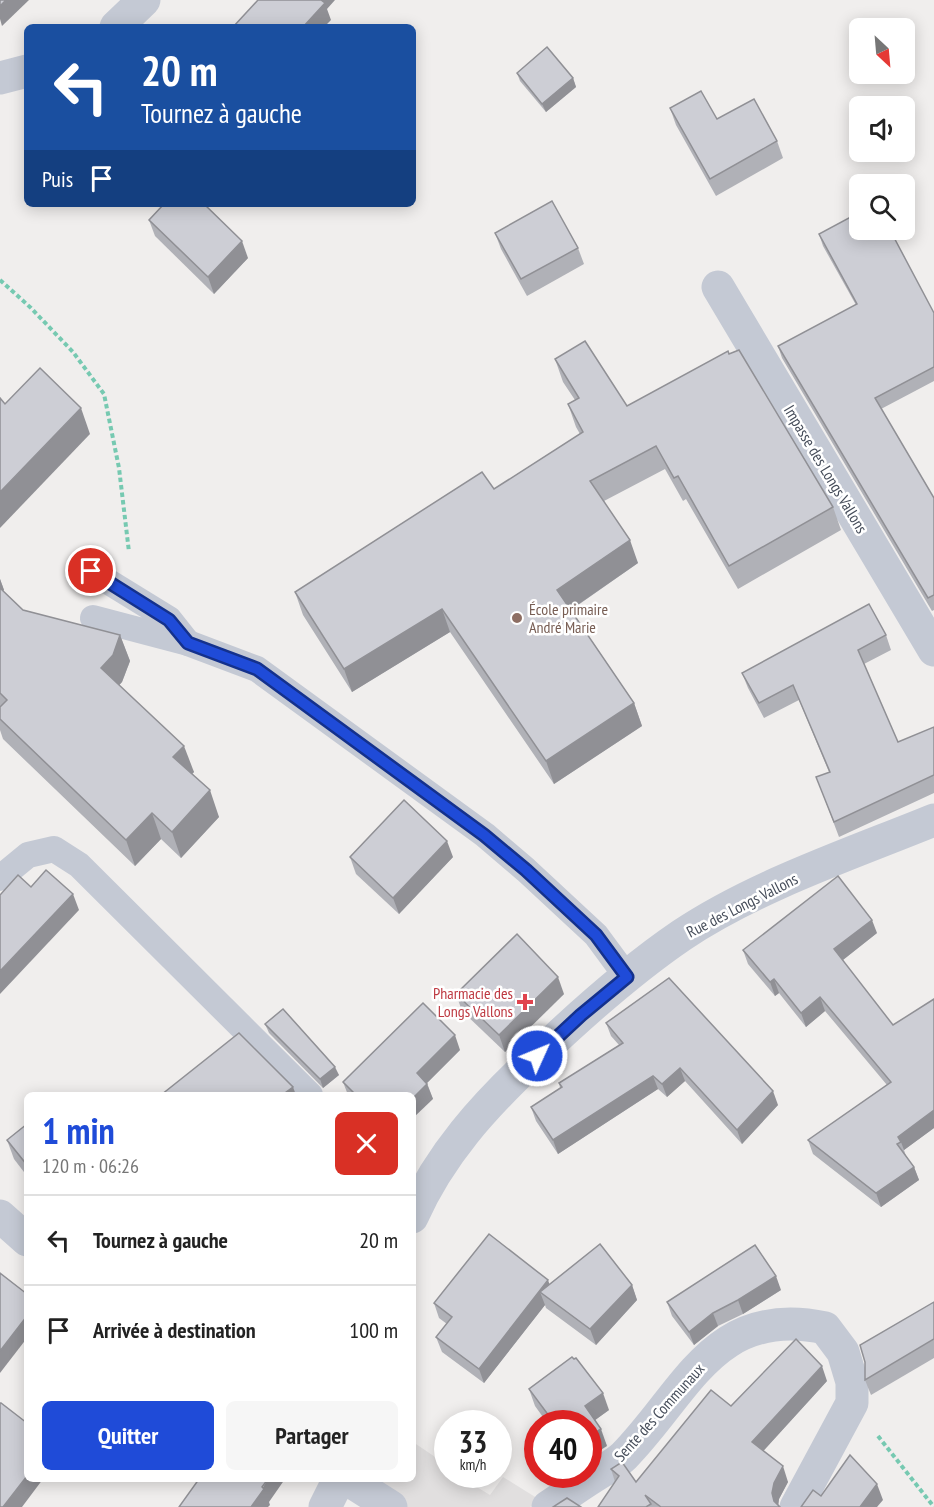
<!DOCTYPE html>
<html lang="fr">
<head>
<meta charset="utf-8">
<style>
	body { margin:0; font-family:"PT Sans Narrow",sans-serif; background:#f6f6f6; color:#222; height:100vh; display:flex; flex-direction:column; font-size:22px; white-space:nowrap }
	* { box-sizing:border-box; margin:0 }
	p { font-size:20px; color:#767676 }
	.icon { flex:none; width:33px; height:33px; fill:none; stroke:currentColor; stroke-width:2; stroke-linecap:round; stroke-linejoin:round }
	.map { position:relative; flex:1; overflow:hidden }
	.sheet { position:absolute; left:24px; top:1092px; width:392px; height:390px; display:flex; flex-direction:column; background:#fff; border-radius:9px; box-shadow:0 3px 15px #0003 }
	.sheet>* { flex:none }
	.banner { position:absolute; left:24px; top:24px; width:392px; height:183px; border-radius:9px; box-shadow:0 3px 15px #0003; background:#1a4fa0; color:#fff; overflow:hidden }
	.needle { width:39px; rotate:154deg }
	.fabs { position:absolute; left:849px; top:18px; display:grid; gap:12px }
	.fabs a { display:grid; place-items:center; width:66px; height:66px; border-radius:9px; background:#fff; box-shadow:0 3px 15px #0003; font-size:30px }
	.speed { position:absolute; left:434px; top:1410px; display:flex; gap:12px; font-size:30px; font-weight:700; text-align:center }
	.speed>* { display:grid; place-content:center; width:78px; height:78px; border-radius:50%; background:#fff; box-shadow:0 3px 15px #0003; line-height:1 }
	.speed small { font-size:15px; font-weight:400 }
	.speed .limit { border:9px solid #d22; background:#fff; color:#111 }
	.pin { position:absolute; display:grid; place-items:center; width:51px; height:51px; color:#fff; margin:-26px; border:3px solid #fff; border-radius:50%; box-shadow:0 2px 6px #0007 }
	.me { position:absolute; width:66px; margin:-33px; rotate:46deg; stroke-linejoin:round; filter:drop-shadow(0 0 4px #0008) }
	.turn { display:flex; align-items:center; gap:21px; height:126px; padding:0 18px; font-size:27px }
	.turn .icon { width:78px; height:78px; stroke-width:2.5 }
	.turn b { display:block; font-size:42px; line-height:51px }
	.then { display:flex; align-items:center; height:57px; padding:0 18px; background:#0003; gap:12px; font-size:22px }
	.round { display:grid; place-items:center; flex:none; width:63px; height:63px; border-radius:9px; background:#f6f6f6 }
	.head { display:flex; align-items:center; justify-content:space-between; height:102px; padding:0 18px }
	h1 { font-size:36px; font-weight:700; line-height:45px; color:#1f4bd8 }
	.action { display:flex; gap:12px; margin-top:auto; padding:12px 18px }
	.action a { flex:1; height:69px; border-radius:9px; background:#1f4bd8; color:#fff; font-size:24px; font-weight:700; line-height:69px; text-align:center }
	.action a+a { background:#f6f6f6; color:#222 }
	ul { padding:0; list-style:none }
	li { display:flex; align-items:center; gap:18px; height:90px; padding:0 18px; border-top:2px solid #e0e0e0 }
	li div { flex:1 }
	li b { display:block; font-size:22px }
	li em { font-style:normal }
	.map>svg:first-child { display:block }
	.education { fill:#e1dfdf }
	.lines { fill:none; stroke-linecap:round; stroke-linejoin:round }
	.path { stroke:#76c9b1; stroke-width:4; stroke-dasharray:4.5 3; stroke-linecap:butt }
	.service { stroke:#c4c9d4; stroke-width:26 }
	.minor { stroke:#c4c9d4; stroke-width:33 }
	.tertiary { stroke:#c4c9d4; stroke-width:33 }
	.wall { fill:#b0b1b7 }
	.shaded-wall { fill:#909095 }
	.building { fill:#cdced5; stroke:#909095; stroke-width:1.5 }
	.route-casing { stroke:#14318c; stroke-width:15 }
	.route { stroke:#1f4bd8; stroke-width:10 }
	.education-dot { fill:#8d6e63; stroke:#fff; stroke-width:2 }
	.health-dot { fill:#e0444e; stroke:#fff; stroke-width:2 }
	.labels { text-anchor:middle; stroke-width:5; stroke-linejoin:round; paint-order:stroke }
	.street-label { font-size:16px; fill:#464d5a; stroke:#fff }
	.education-label { font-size:16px; fill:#785e54; stroke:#fff; text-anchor:start }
	.health-label { font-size:16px; fill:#be3a42; stroke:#fff; text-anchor:end }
</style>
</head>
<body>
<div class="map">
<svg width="934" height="1507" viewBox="0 0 934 1507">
	<rect width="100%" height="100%" fill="#f0eeed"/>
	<path class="education" d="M413,1442L447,1465V1474L457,1475L490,1495L503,1477L540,1500L530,1507H407L379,1485L383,1479H412Z"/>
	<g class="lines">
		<g class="path">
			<path d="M0,280L31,308L73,352L104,394L119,468L129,552"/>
			<path d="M878,1436L934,1507"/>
		</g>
		<g class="service">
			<path d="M91,571L169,619L188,643L93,618"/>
			<path d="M188,643L257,669L485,835L526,870L596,935L627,977"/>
			<path d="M0,878L28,855L54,849L79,865L310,1095"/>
		</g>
		<g class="minor">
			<path d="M116,27L144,0"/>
			<path d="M0,78L27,71"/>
			<path d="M718,287L934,650"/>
			<path d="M0,1216L27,1240"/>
			<path d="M347,1479L391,1507"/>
			<path d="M548,1507C566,1495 583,1483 601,1472C609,1467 618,1462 624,1456C687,1392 714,1304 825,1328L843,1352L852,1382V1403L796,1507"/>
		</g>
		<g class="tertiary">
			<path d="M412,1217C440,1154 484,1106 533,1060C580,1015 629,971 682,935C755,886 853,853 934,820"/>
			<path d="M325,1507L339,1479"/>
		</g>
	</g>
	<g class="wall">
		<path d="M517,73L573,78L576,87L546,112L520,81Z"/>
		<path d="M670,108L717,119L777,141L783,158L716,196L676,125Z"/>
		<path d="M149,220L248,258L214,294L155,236Z"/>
		<path d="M495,233L578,248L584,264L527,296L501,249Z"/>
		<path d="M819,234L934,313V381L881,409L934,498V610L932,611L782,358L778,346L856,305L823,246Z"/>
		<path d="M555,359L627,406L833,507L841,530L738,589L686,499L683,501L665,469L604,501L638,563L571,610L634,703L642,726L554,784L450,632L352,692L303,615L295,592L494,489L580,434L576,427L568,404L575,400L563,382Z"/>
		<path d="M0,579L4,590L3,591L23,610L120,635L130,661L122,682L119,685L194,772L192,774L219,817L181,858L161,839L135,866L3,739L0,730Z"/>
		<path d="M886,635L891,650L864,664L898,742L934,727V793L839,837L822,792L829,772L799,700L764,718L748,688L742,673Z"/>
		<path d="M350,857H453L399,914L356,874Z"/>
		<path d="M877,933L843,960L934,1128L904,1150L906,1156L914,1167L919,1180L881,1207L813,1154L808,1140L887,1085L825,1011L806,1027L779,993L775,996L748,964L743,950Z"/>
		<path d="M456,994H564L505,1052L462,1011Z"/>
		<path d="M606,1023L778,1105L742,1144L685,1081L667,1097L658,1089L558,1154L536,1121L531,1107L560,1088L559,1083L619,1045L611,1036Z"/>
		<path d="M265,1024L339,1075L323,1088L269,1033Z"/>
		<path d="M460,1050L427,1083L433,1099L412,1095H348L343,1082Z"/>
		<path d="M27,1124V1176L14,1159L7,1140Z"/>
		<path d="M550,1285H632L637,1300L596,1345L546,1308L545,1305L484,1383L442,1352L436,1337L447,1324L439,1318L434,1303Z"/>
		<path d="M781,1290L743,1314L718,1326L694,1345L672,1316L667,1302Z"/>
		<path d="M934,1302V1358L871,1395L865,1380V1362Z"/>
		<path d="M827,1381L763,1451L788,1482L779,1499L778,1505L780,1507H598L615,1482L611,1469L636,1482L731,1406Z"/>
		<path d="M529,1389L609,1410L595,1420L607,1446L588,1424H548L535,1406Z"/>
	</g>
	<g class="shaded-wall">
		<path d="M6,0H29L2,26L0,19V6Z"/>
		<path d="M319,0H335L327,9L331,20L324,27H303Z"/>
		<path d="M573,78L576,87L546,112L542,104Z"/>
		<path d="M242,241L248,258L214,294L208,277Z"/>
		<path d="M81,408L90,434L0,528V492Z"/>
		<path d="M630,540L638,563L566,613L557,590Z"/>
		<path d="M0,579L4,590L0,594Z"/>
		<path d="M442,609L450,632L352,692L344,669Z"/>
		<path d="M120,635L130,661L122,682L111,694L101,668Z"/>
		<path d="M634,703L642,726L554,784L546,761Z"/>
		<path d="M184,746L194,772L183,783L173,757Z"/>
		<path d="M210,790L219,817L181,858L172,832Z"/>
		<path d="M152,813L161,839L135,866L126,840Z"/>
		<path d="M447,841L453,857L399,914L393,898Z"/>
		<path d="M73,894L79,910L0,994V971Z"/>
		<path d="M872,920L877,933L839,963L834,949Z"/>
		<path d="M558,977L564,994L505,1052L499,1035Z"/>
		<path d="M774,979L779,993L775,996L770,982Z"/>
		<path d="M820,997L825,1011L806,1027L801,1013Z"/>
		<path d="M455,1035L460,1050L422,1088L417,1073Z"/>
		<path d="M335,1067L339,1075L323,1088L320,1079Z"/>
		<path d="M680,1068L685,1081L667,1097L662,1084Z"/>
		<path d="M653,1076L658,1089L558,1154L553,1140Z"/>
		<path d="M427,1084L433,1099L412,1119V1099Z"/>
		<path d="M293,1087L296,1095H282Z"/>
		<path d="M773,1091L778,1105L742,1144L737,1130Z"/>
		<path d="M934,1110V1128L904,1150L901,1142L898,1137Z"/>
		<path d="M914,1167L919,1180L881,1207L876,1193Z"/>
		<path d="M776,1276L781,1290L743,1314L738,1300Z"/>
		<path d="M548,1280L553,1294L540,1292L545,1305L484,1383L479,1369Z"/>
		<path d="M632,1285L637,1300L596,1345L590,1329Z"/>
		<path d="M713,1313L718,1326L694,1345L689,1332Z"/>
		<path d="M27,1316V1338L0,1373V1351Z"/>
		<path d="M822,1366L827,1381L758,1457L752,1442Z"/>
		<path d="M603,1393L609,1410L591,1423L585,1406Z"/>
		<path d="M601,1429L607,1446L588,1458V1437Z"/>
		<path d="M783,1466L788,1482L779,1499L778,1507H776L772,1493L774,1483Z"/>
		<path d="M27,1476V1479H43L22,1507H3Z"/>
		<path d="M268,1479H285L269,1502L270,1505L268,1507H251Z"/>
		<path d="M877,1484L883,1500L877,1507H860Z"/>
	</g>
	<g class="building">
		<path d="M0,0H6L0,6Z"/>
		<path d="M258,0H321L325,3L303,27H233Z"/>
		<path d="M547,47L573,78L542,104L517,73Z"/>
		<path d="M701,91L717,119L754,99L777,141L710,179L670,108Z"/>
		<path d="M552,201L578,248L521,279L495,233Z"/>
		<path d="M164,204H204L242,241L208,277L149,220Z"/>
		<path d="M860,212V230H890L934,313V367L875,398L934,498V595L928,598L778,346L857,304L819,234Z"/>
		<path d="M585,341L627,406L728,351L729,354L739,350L833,507L729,566L678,476L674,478L656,446L590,481L630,540L557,590L634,703L546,761L442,609L344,669L295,592L482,472L494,489L583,432L568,404L579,398L555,359Z"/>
		<path d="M40,368L81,408L0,492V398L5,404Z"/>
		<path d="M0,588L23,610L120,635L113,655L101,668L184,746L173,757L210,790L172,832L152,813L126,840L0,719V707L7,700L0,693Z"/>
		<path d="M869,604L886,635L858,650L898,742L934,727V775L834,822L816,777L830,772L793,685L759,703L742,673Z"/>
		<path d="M404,800L447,841L393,898L350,857Z"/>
		<path d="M46,870L73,894L0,971V895L18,875L31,887Z"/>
		<path d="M838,876L872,920L834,949L893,1025L934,999V1110L898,1137L901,1142L897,1144L914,1167L876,1193L808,1140L891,1082L820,997L801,1013L774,979L770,982L743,950Z"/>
		<path d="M517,934L558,977L499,1035L456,994Z"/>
		<path d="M669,978L773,1091L737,1130L680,1068L662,1084L653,1076L553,1140L531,1107L562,1087L559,1083L623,1043L606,1023Z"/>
		<path d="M423,1003L455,1035L417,1073L427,1084L412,1099V1095H356L343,1082Z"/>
		<path d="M283,1009L335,1067L320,1079L265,1024Z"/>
		<path d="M239,1033L293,1087L282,1095H161Z"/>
		<path d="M27,1124V1165L7,1140Z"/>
		<path d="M489,1234L548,1280L479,1369L436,1337L452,1317L434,1303Z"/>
		<path d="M600,1244L632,1285L590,1329L540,1292Z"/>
		<path d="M755,1245L776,1276L738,1300L713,1313L689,1332L667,1302Z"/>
		<path d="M0,1273L27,1294V1316L0,1351Z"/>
		<path d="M934,1302V1339L865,1380V1362L860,1345Z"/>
		<path d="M796,1339L822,1366L752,1442L783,1466L774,1483L772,1493L774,1501L780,1507H661L645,1495L651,1504L646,1507H598L619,1476L611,1469L622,1462L636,1482L711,1390L731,1406Z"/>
		<path d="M572,1357L574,1359L576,1358L603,1393L585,1406L601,1429L588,1437V1424H555L529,1389Z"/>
		<path d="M0,1403H1L27,1423V1476L3,1507H0Z"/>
		<path d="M850,1455L877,1484L860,1507H801L813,1490L821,1496Z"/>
		<path d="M199,1479H268L262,1487L264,1489L251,1507H179Z"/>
		<path d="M567,1498L581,1507H553Z"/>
	</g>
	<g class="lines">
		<defs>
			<path id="route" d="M91,571L169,620L188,643L257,669L484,835L526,870L596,935L627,977L581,1015L537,1056"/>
		</defs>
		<use href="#route" class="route-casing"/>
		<use href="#route" class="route"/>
	</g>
	<circle class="education-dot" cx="517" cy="618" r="6"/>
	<path class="health-dot" d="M522 993h6v6h6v6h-6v6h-6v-6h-6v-6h6z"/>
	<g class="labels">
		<g class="street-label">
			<text transform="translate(826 469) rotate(59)" y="6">Impasse des Longs Vallons</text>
			<text transform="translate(742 905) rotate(-27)" y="6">Rue des Longs Vallons</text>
			<text transform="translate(659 1412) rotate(-48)" y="6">Sente des Communaux</text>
		</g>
		<g class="education-label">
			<text x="529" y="615">École primaire<tspan x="529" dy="18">André Marie</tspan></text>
		</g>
		<g class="health-label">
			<text x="513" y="999">Pharmacie des<tspan x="513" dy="18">Longs Vallons</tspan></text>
		</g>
	</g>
</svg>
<div class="fabs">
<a><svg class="needle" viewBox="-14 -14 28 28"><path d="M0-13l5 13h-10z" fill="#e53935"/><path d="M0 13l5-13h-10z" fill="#767676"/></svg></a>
<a><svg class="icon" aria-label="sound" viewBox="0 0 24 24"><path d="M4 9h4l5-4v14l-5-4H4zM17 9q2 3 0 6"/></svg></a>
<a><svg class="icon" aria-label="search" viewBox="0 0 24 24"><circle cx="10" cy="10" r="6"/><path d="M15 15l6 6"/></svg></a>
</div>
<div class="speed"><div>33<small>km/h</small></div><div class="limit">40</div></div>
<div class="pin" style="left:91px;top:571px;background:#d93025"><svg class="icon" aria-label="arrive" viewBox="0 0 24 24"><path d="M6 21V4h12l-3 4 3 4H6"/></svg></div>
<svg class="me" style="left:537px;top:1056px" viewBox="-20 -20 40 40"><circle r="17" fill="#1f4bd8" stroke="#fff" stroke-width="3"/><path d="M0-11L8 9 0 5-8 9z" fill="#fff"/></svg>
<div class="banner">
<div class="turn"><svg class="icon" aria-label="left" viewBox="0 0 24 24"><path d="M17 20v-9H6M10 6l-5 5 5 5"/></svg><div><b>20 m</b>Tournez à gauche</div></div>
<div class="then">Puis<svg class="icon" aria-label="arrive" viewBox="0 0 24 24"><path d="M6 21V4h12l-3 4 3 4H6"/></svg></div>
</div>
<section class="sheet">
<div class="head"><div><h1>1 min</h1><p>120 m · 06:26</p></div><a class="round" style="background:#d93025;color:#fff"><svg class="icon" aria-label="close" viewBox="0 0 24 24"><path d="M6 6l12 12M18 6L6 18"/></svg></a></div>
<ul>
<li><svg class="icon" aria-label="left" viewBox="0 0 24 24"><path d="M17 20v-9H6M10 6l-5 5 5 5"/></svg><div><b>Tournez à gauche</b></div><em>20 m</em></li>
<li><svg class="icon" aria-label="arrive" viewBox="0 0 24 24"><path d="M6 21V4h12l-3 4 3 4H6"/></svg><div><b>Arrivée à destination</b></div><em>100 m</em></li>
</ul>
<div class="action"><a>Quitter</a><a>Partager</a></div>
</section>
</div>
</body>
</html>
